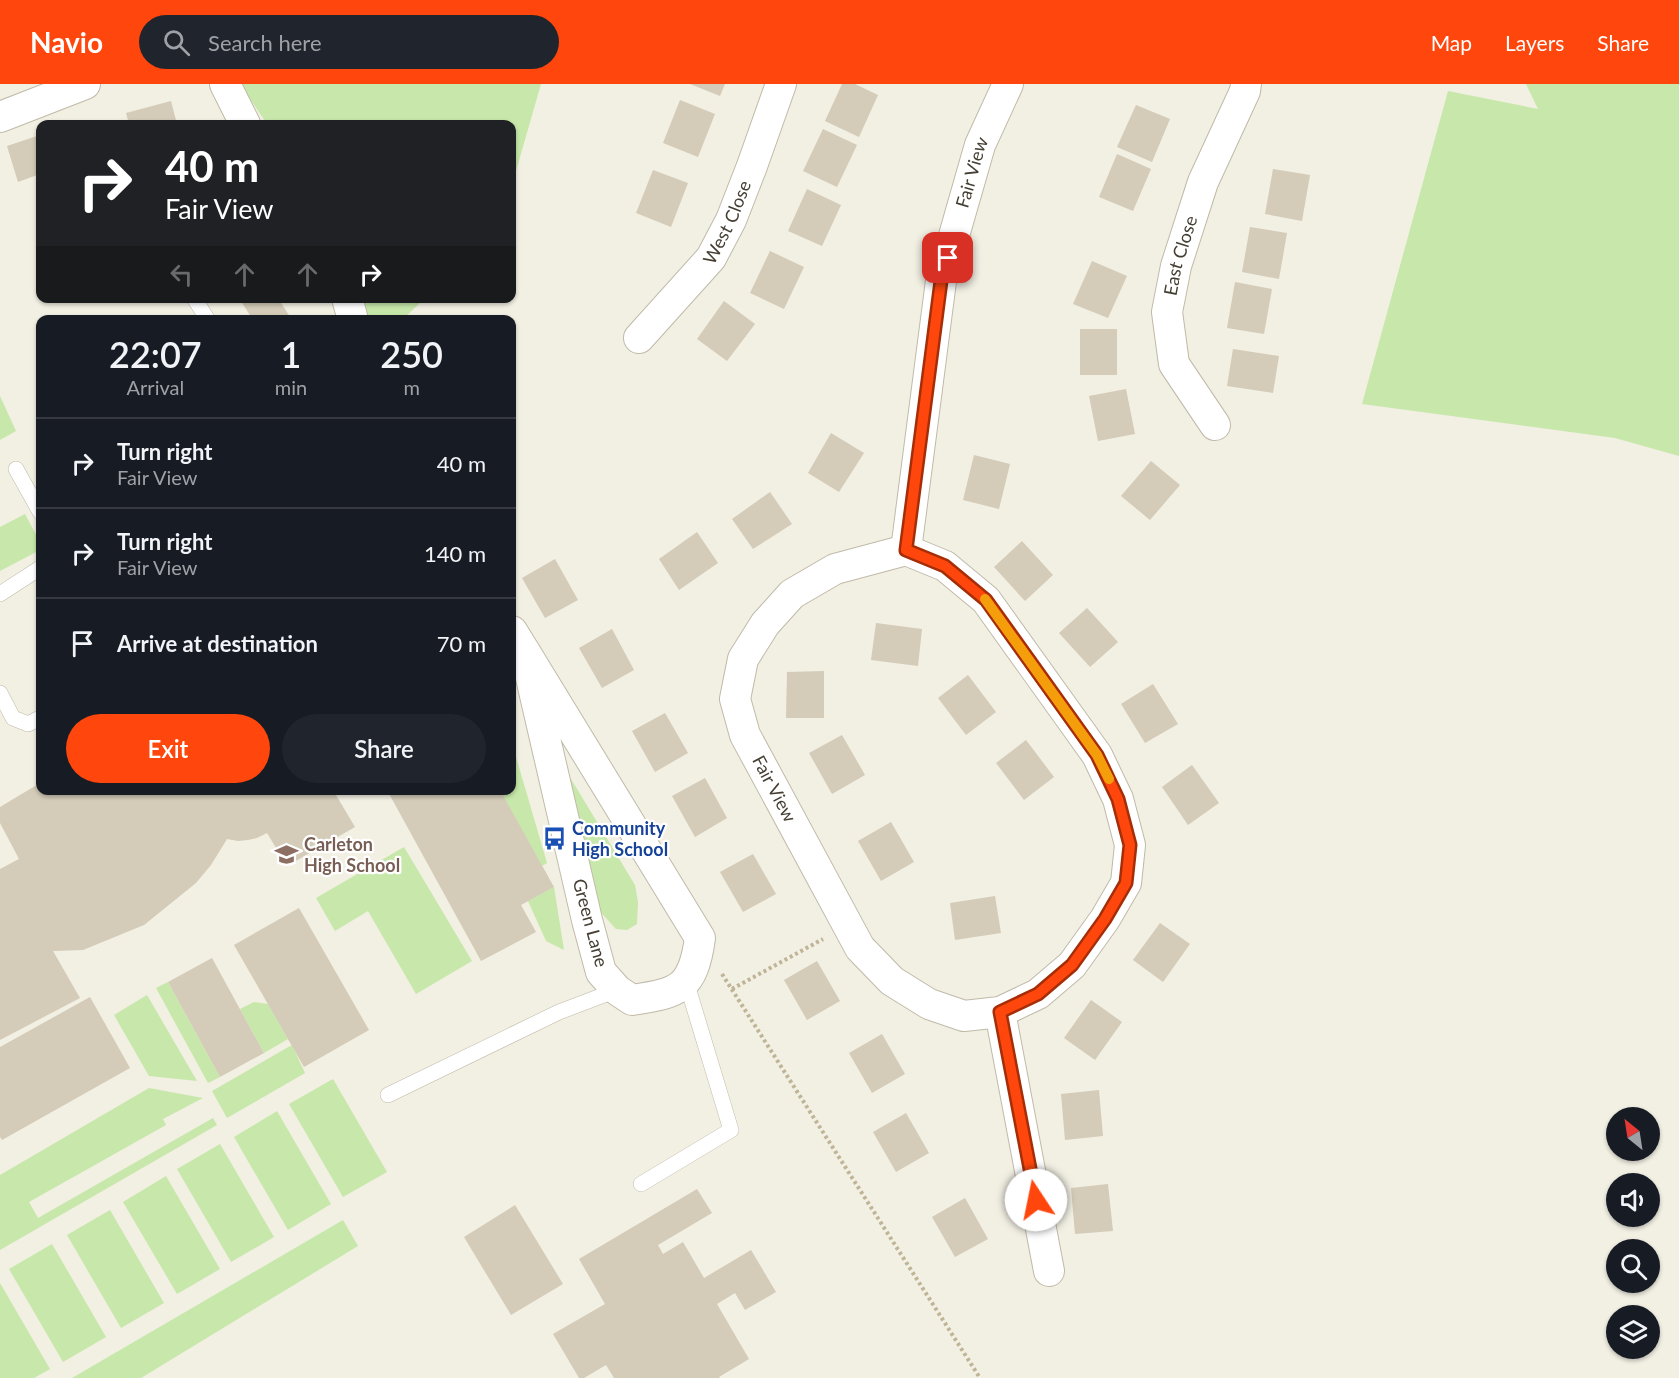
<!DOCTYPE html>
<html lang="en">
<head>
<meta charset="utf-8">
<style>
	body { margin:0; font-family:Lato,sans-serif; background:#20242c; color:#f1f3f6; height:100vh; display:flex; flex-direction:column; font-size:22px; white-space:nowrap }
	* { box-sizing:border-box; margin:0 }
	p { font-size:20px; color:#9ea1a6 }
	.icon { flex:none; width:33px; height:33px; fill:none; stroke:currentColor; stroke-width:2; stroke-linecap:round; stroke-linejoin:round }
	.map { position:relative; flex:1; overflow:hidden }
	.panel { position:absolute; left:36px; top:231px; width:480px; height:480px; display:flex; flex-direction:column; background:#171b24; border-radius:12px; box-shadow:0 2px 4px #0004 }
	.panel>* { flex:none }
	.top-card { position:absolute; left:36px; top:36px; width:480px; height:183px; border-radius:12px; box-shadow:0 2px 4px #0004; background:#202124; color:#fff; overflow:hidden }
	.needle { width:39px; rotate:330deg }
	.buttons { position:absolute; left:1606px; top:1023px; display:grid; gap:12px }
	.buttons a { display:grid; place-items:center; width:54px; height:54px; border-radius:50%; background:#171b24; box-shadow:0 2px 4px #0004; font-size:30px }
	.pin { position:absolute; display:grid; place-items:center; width:51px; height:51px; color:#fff; margin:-26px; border-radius:12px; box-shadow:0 3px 9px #0006 }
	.me { position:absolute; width:66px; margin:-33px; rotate:349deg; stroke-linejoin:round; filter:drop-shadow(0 0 4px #0008) }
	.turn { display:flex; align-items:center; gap:21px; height:126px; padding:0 30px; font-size:27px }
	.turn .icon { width:78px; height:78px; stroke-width:2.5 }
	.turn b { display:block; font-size:42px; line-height:51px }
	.lanes { display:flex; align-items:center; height:57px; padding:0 30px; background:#0003; justify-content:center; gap:30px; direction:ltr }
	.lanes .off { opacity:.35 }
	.eta { display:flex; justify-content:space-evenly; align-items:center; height:102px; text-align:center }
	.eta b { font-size:36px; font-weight:600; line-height:42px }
	.action { display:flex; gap:12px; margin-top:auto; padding:12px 30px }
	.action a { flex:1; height:69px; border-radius:36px; background:#fe460d; color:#fff; font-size:24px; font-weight:600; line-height:69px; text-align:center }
	.action a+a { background:#20242c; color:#f1f3f6 }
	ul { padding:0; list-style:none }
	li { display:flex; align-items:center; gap:18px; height:90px; padding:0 30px; border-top:2px solid #363941 }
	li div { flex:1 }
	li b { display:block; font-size:22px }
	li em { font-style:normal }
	header { display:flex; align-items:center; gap:36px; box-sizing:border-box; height:84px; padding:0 30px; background:#fe460d; color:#fff }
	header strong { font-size:28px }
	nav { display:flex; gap:33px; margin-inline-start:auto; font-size:21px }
	.search { width:420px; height:54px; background:#20242c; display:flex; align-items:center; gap:15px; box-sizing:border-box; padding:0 21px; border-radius:33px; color:#9ea1a6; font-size:22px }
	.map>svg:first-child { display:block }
	.green { fill:#c7e8aa }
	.building { fill:#d4cbb8 }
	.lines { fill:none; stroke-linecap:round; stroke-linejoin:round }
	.lane-casing { stroke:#c0baa8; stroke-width:16 }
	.street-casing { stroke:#c0baa8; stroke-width:32 }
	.path { stroke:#bfb496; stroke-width:4; stroke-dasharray:3 3; stroke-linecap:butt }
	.lane { stroke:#fff; stroke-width:15 }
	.street { stroke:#fff; stroke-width:30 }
	.route-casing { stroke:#a52e08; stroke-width:15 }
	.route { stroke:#fe460d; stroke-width:10 }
	.slow { stroke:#f59e0b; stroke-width:10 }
	.labels { text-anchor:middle; stroke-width:4.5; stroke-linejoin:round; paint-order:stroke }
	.street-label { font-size:18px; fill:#443e33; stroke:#fff }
	.transit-label { font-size:18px; font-weight:bold; fill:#164399; stroke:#fff; text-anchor:start }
	.education-label { font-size:18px; font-weight:bold; fill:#785e54; stroke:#fff; text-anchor:start }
</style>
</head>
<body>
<header>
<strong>Navio</strong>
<div class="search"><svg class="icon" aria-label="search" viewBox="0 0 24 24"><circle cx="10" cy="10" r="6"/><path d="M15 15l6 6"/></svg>Search here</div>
<nav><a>Map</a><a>Layers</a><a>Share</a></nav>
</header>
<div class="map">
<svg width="1679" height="1294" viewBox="0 0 1679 1294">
	<rect width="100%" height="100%" fill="#f2efe3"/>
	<g class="green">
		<path d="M240,0H541L512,101V40H267Z"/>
		<path d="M1526,0H1679V372L1615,354L1362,320L1448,7L1538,25Z"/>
		<path d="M363,215V214L424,215L402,236L369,235Z"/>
		<path d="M0,312L16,347L0,356Z"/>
		<path d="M25,430L40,458V466L0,487V443Z"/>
		<path d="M512,659L547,779L542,782L500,707L512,706Z"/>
		<path d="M559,683L571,695L635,801L638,818L637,840L627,846L616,845L595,822Z"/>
		<path d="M404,763L472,877L416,910L368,827L335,847L316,814Z"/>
		<path d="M554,803L564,866L546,857L528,817Z"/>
		<path d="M168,898L220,993L208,999L156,904Z"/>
		<path d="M147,911L197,997L149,992L114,931Z"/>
		<path d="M254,918L268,920L288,955L264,969L240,925Z"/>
		<path d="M292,961L305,989L227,1034L212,1007Z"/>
		<path d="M333,995L387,1088L343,1113L289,1020Z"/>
		<path d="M149,1004L203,1014L163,1035L166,1041L29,1118L38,1134L213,1034L217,1041L0,1166V1091Z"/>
		<path d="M277,1027L331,1120L288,1146L234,1053Z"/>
		<path d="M220,1060L274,1153L231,1178L177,1085Z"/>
		<path d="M166,1092L220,1185L177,1210L123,1118Z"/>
		<path d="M110,1126L164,1219L121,1244L67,1151Z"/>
		<path d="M343,1136L358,1162L141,1294H72Z"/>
		<path d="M52,1160L106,1253L63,1278L9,1185Z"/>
		<path d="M0,1199L50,1285L34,1294H0Z"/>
	</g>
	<g class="building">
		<path d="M690,0H725L720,12Z"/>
		<path d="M842,0H855L878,11L859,53L825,37Z"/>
		<path d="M680,16L715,30L698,73L663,59Z"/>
		<path d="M171,17L177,40H129L126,29Z"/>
		<path d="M1136,21L1170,35L1152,78L1117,63Z"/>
		<path d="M823,45L857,61L837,103L803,87Z"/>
		<path d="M40,51V90L18,98L7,62Z"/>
		<path d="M1117,70L1151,85L1133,127L1099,113Z"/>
		<path d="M1273,85L1310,91L1302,137L1265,130Z"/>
		<path d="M653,86L688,99L671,143L636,129Z"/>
		<path d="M807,105L841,121L822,162L788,147Z"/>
		<path d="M1250,143L1287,149L1279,195L1242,188Z"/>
		<path d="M770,167L804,183L784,225L750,209Z"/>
		<path d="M1092,177L1127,192L1108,234L1073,220Z"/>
		<path d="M1235,198L1272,205L1264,250L1227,244Z"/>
		<path d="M239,214H278L292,236H253Z"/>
		<path d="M724,217L755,240L727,277L697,255Z"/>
		<rect x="1080" y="245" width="37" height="46"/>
		<path d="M1233,265L1279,272L1273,309L1227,302Z"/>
		<path d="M1126,305L1135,350L1098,357L1089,312Z"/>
		<path d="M831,349L864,369L839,408L808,389Z"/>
		<path d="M974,371L1010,380L999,425L963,416Z"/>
		<path d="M1151,377L1180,401L1150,436L1121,412Z"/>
		<path d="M770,408L792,440L753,465L732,435Z"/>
		<path d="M697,448L718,479L679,506L659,475Z"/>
		<path d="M1022,457L1053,491L1025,517L994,483Z"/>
		<path d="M555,475L578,516L545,534L522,494Z"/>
		<path d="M1087,524L1118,558L1090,583L1059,549Z"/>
		<path d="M876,539L922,545L918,582L871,576Z"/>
		<path d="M612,545L634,586L602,604L579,564Z"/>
		<path d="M824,587V634H786L787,588Z"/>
		<path d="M968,591L996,628L966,651L938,614Z"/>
		<path d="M1153,600L1178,640L1145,659L1121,620Z"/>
		<path d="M665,629L688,669L655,688L632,647Z"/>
		<path d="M842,651L865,691L832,710L809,669Z"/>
		<path d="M1026,656L1054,693L1024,716L996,679Z"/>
		<path d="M1192,681L1219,719L1188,741L1162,703Z"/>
		<path d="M705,694L727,734L695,753L672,712Z"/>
		<path d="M40,699V706H333L355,743L287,782L267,749L257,754L248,756L238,757L227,755L211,781L196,799L144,841L83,866L53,867L80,914L0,956V785L19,775L0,739V723Z"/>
		<path d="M387,706H500L554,803L521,821L536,848L481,877Z"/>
		<path d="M891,738L914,778L881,797L858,757Z"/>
		<path d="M753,770L776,810L743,828L720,788Z"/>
		<path d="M995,812L1001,849L955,856L950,819Z"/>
		<path d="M299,824L369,946L304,983L234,861Z"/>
		<path d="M1160,839L1190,860L1163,898L1133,876Z"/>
		<path d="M212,874L264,969L220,993L168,898Z"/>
		<path d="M817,877L840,917L807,936L784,896Z"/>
		<path d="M90,913L130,984L2,1056L0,1053V963Z"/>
		<path d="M1091,916L1122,938L1095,976L1064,954Z"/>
		<path d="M882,950L905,990L872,1009L849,969Z"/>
		<path d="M1099,1006L1103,1052L1065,1056L1061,1010Z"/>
		<path d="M906,1029L929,1069L896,1088L873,1048Z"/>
		<path d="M1108,1100L1113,1147L1075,1150L1071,1104Z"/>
		<path d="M697,1105L712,1129L658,1161L663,1170L683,1158L704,1194L751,1166L776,1208L745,1226L735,1209L717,1220L749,1275L719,1293L720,1294H614L606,1281L584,1294H579L553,1250L605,1220L579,1175Z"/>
		<path d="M965,1114L988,1155L955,1173L932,1133Z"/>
		<path d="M515,1121L563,1200L511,1231L464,1153Z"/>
	</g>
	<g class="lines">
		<defs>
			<g id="lane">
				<path d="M194,214L208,236"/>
				<path d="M16,385L40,428"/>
				<path d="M0,510L40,484"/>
				<path d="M0,609L13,634L28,640L40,634"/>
				<path d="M388,1011L559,928L617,906"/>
				<path d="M641,1100L731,1046L686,897"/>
			</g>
			<g id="street">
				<path d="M225,0L245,40"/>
				<path d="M0,33L85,0"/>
				<path d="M347,214L353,236"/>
				<path id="s1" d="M639,254L711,174L731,136L752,82L781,0"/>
				<path id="s2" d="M1215,341L1174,280L1167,228L1176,182L1203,98L1245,7L1246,0"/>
				<path id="s3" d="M906,466L941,197L980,61L1008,0"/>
				<path d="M512,547L525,568L700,854C693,905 679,909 632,916L617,906L601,888L587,836L525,568"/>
				<path d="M1000,928L964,932L929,920L892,897L860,864L745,651L735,615L743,575L765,540L792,510L835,485L906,466L945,482L986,516L1097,671L1118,715L1130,761L1126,799L1105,835L1072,881L1038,910L1000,928L1049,1187"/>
			</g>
		</defs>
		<use href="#lane" class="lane-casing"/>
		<use href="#street" class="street-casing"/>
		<g class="path">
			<path d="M722,890L980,1294"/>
			<path d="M732,905L823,855"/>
		</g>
		<use href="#lane" class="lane"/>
		<use href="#street" class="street"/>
	</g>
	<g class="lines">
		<defs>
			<path id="route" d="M948,174L941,197L906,466L945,482L986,516L1097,671L1118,715L1130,761L1126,799L1105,835L1072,881L1038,910L1000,928L1036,1116"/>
		</defs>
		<use href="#route" class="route-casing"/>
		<use href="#route" class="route"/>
		<path class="slow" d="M985,515L1097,671L1109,695"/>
	</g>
	<defs>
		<symbol id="bus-bare" viewBox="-9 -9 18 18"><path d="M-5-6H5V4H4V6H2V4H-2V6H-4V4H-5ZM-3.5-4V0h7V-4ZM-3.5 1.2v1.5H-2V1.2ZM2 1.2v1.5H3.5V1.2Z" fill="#1a4fb4" stroke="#fff" stroke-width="2.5" paint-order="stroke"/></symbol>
		<symbol id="school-bare" viewBox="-9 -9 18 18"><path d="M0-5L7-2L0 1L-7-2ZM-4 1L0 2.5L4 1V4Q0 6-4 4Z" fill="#8d6e63" stroke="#fff" stroke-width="2.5" paint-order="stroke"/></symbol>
	</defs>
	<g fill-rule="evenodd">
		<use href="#bus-bare" x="538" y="738" width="33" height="33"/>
		<use href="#school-bare" x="270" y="754" width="33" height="33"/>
	</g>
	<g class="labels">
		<g class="street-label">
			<text dy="6" stroke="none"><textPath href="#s3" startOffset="384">Fair View</textPath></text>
			<text dy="6" stroke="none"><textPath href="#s1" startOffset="147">West Close</textPath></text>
			<text dy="6" stroke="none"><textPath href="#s2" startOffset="184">East Close</textPath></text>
			<text transform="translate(774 705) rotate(62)" y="6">Fair View</text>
			<text transform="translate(590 839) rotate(75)" y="6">Green Lane</text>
		</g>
		<g class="transit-label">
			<text x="572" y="751">Community<tspan x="572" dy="21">High School</tspan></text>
		</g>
		<g class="education-label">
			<text x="304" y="767">Carleton<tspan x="304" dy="21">High School</tspan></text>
		</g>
	</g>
</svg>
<div class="buttons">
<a><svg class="needle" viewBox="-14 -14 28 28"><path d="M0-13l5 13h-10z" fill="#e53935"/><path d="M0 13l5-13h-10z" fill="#9ea1a6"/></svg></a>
<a><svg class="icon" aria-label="sound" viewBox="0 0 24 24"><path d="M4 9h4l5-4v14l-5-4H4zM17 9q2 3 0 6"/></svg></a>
<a><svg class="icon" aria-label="search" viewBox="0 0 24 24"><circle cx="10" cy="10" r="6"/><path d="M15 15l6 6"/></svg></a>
<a><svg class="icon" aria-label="layers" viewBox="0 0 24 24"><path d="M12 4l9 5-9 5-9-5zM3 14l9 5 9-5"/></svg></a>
</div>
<div class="pin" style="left:948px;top:174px;background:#d93025"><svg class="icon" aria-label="arrive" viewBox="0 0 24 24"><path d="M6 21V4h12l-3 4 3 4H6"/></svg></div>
<svg class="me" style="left:1036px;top:1116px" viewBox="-20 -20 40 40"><circle r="19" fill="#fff"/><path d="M0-13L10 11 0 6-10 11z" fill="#fe460d"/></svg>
<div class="top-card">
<div class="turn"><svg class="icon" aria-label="right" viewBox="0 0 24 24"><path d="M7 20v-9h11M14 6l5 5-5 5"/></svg><div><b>40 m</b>Fair View</div></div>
<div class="lanes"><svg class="icon off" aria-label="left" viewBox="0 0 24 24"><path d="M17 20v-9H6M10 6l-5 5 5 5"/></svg><svg class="icon off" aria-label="ahead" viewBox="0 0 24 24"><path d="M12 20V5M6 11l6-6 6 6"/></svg><svg class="icon off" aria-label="ahead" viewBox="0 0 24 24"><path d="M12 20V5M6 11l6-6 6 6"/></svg><svg class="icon" aria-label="right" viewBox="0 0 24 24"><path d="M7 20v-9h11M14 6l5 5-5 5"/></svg></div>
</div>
<section class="panel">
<div class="eta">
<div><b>22:07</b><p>Arrival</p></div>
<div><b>1</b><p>min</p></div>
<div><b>250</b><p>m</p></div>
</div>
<ul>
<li><svg class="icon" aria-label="right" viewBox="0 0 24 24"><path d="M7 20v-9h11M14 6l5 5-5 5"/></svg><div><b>Turn right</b><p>Fair View</p></div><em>40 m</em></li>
<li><svg class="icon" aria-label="right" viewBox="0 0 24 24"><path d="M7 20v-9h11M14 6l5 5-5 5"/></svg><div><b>Turn right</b><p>Fair View</p></div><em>140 m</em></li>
<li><svg class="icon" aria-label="arrive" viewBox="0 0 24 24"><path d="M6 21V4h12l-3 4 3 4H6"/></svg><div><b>Arrive at destination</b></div><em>70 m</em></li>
</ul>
<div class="action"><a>Exit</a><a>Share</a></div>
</section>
</div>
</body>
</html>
